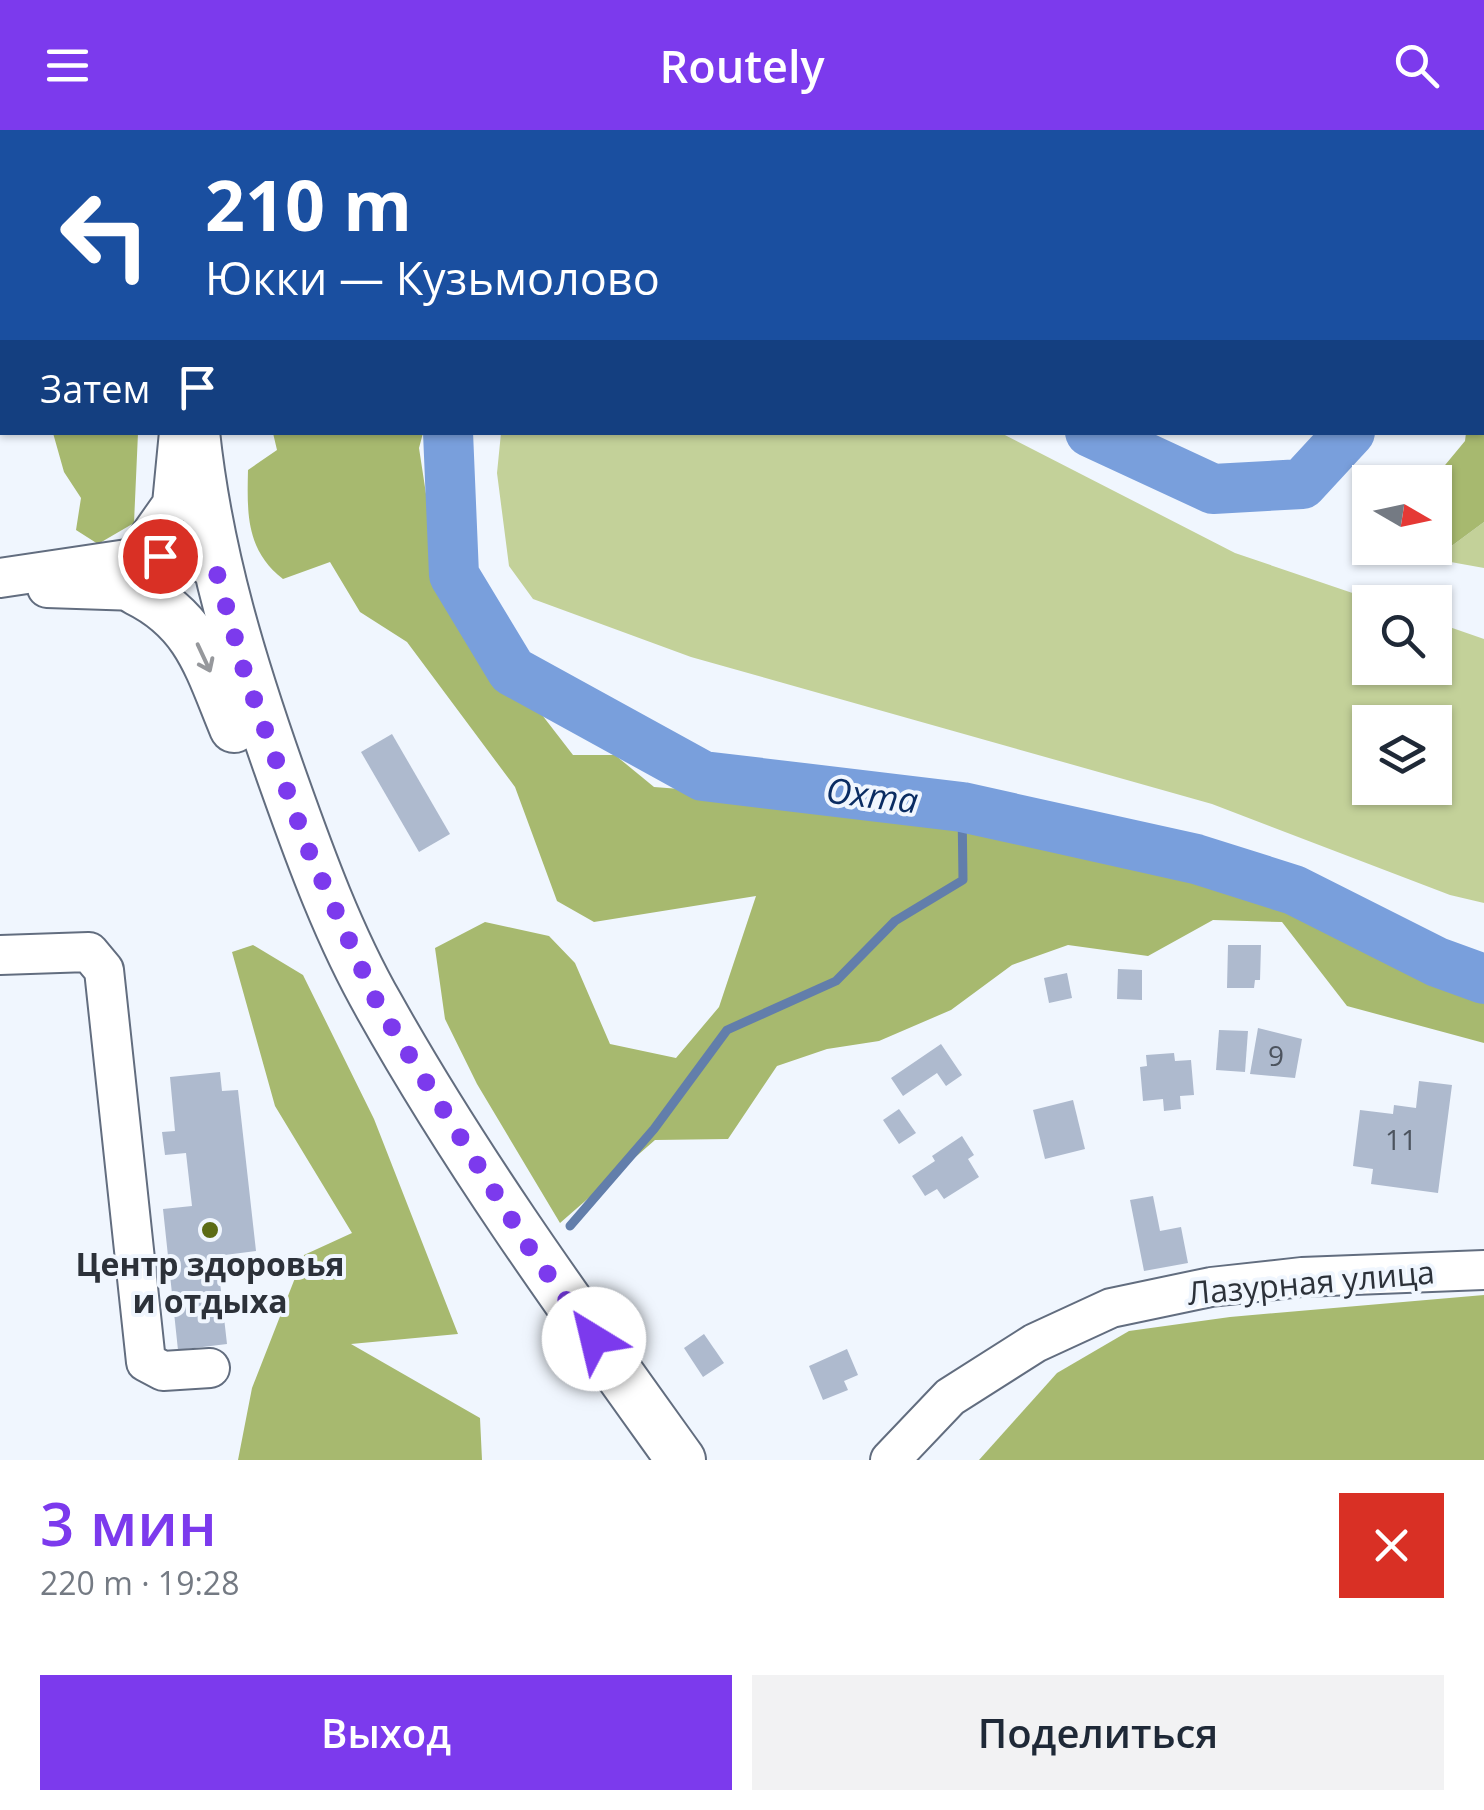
<!DOCTYPE html>
<html lang="ru">
<head>
<meta charset="utf-8">
<style>
	body { margin:0; font-family:"Open Sans",sans-serif; background:#f2f2f3; color:#1f2937; height:100vh; display:flex; flex-direction:column; font-size:38px; white-space:nowrap }
	* { box-sizing:border-box; margin:0 }
	p { font-size:32px; color:#747a83 }
	.icon { flex:none; width:55px; height:55px; fill:none; stroke:currentColor; stroke-width:2; stroke-linecap:round; stroke-linejoin:round }
	.map { position:relative; height:1330px; overflow:hidden }
	.side { display:flex; flex-direction:column; background:#fff; flex:1 }
	.side>* { flex:none }
	.hud { position:absolute; left:0px; top:0px; width:1485px; height:305px; box-shadow:0 2px 8px #0004; background:#1a4fa0; color:#fff; overflow:hidden }
	.needle { width:65px; rotate:99deg }
	.buttons { position:absolute; left:1352px; top:335px; display:grid; gap:20px }
	.buttons a { display:grid; place-items:center; width:100px; height:100px; border-radius:0px; background:#fff; box-shadow:0 2px 8px #0004; font-size:50px }
	.pin { position:absolute; display:grid; place-items:center; width:85px; height:85px; color:#fff; margin:-42px; border:5px solid #fff; border-radius:50%; box-shadow:0 2px 10px #0007 }
	.me { position:absolute; width:110px; margin:-55px; rotate:324deg; stroke-linejoin:round; filter:drop-shadow(0 0 8px #0008) }
	.turn { display:flex; align-items:center; gap:35px; height:210px; padding:0 40px; font-size:45px }
	.turn .icon { width:130px; height:130px; stroke-width:2.5 }
	.turn b { display:block; font-size:70px; line-height:85px }
	.then { display:flex; align-items:center; height:95px; padding:0 40px; background:#0003; gap:20px; font-size:38px }
	.round { display:grid; place-items:center; flex:none; width:105px; height:105px; border-radius:0px; background:#f2f2f3 }
	.headline { display:flex; align-items:center; justify-content:space-between; height:170px; padding:0 40px }
	h1 { font-size:60px; font-weight:600; line-height:75px; color:#7c3aed }
	.action { display:flex; gap:20px; margin-top:auto; padding:20px 40px }
	.action a { flex:1; height:115px; border-radius:0px; background:#7c3aed; color:#fff; font-size:40px; font-weight:600; line-height:115px; text-align:center }
	.action a+a { background:#f2f2f3; color:#1f2937 }
	header { display:flex; justify-content:space-between; align-items:center; height:130px; padding:0 40px; background:#7c3aed; color:#fff; font-size:45px; font-weight:600 }
	.map>svg:first-child { display:block }
	.green { fill:#c3d199; fill-rule:evenodd }
	.forest { fill:#a7b96f }
	.lines { fill:none; stroke-linecap:round; stroke-linejoin:round }
	.stream { stroke:#627eab; stroke-width:9 }
	.river { stroke:#799fdc; stroke-width:50 }
	.building { fill:#aebace }
	.minor-casing { stroke:#626d7f; stroke-width:42 }
	.major-casing { stroke:#626d7f; stroke-width:52 }
	.minor { stroke:#fff; stroke-width:38 }
	.major { stroke:#fff; stroke-width:48 }
	.oneway { stroke:#96989c }
	.route { stroke:#7c3aed; stroke-width:18; stroke-dasharray:0 32.4 }
	.poi-dot { fill:#5b6b15; stroke:#f0f6fe; stroke-width:4 }
	.labels { text-anchor:middle; stroke-width:8; stroke-linejoin:round; paint-order:stroke }
	.number-label { font-size:28px; fill:#4c535e }
	.poi-label { font-size:32px; font-weight:bold; fill:#2c3139; stroke:#f0f6fe }
	.street-label { font-size:32px; fill:#2c3139; stroke:#f0f6fe }
	.water-label { font-size:35px; font-style:italic; fill:#0a2c62; stroke:#f0f6fe }
</style>
</head>
<body>
<header><svg class="icon" aria-label="menu" viewBox="0 0 24 24"><path d="M4 6h16M4 12h16M4 18h16"/></svg>Routely<svg class="icon" aria-label="search" viewBox="0 0 24 24"><circle cx="10" cy="10" r="6"/><path d="M15 15l6 6"/></svg></header>
<div class="map">
<svg width="1484" height="1330" viewBox="0 0 1484 1330">
	<rect width="100%" height="100%" fill="#f0f6fe"/>
	<g class="green">
		<path d="M1001,303L1235,423L1379,472H1370V538H1435V492L1484,509V773L1450,765L1212,674L691,527L533,469L509,436L497,343L501,303ZM1370,592H1435V658H1370Z"/>
		<path d="M1484,392V438L1434,429Z"/>
	</g>
	<g class="forest">
		<path d="M1484,230V392L1434,429L1408,418H1435V352H1431L1465,311L1466,303L1482,302Z"/>
		<path d="M53,303H138L134,393L98,414L76,400L81,368L64,342Z"/>
		<path d="M273,303H423L419,318L439,449L490,536L539,581L573,625H615L654,657L937,679L1171,731L1484,851V913L1347,876L1282,792L1213,790L1148,826L1068,815L1012,835L951,880L879,911L827,919L777,936L728,1009L655,1010L560,1093L477,954L445,889L435,818L485,792L549,806L575,833L610,914L676,928L719,877L756,766L594,792L557,771L515,657L407,512L360,482L330,432L283,449C246,420 247,384 248,340L277,320Z"/>
		<path d="M253,815L303,845L374,989L458,1204L351,1214L480,1288L482,1330H238L252,1258L304,1125L352,1103L275,976L232,822Z"/>
		<path d="M1484,1165V1330H979L1057,1243L1129,1201L1230,1187Z"/>
	</g>
	<g class="lines">
		<path class="stream" d="M570,1096L654,999L727,900L836,851L895,791L963,750L962,677"/>
		<g class="river">
			<path d="M1376,2L1378,0"/>
			<path d="M448,302L454,445L512,541L703,646L962,677L1196,729L1294,760L1437,832L1484,849"/>
			<path d="M1090,302L1213,359L1302,354L1350,302"/>
		</g>
	</g>
	<g class="building">
		<path d="M392,604L450,704L419,722L361,622Z"/>
		<path d="M1228,815H1261L1260,850H1255L1254,858H1227Z"/>
		<path d="M1118,839L1142,840V870L1117,869Z"/>
		<path d="M1067,843L1072,868L1049,873L1044,848Z"/>
		<path d="M1258,898L1302,909L1295,948L1250,944Z"/>
		<path d="M1219,900L1248,901L1245,942L1216,940Z"/>
		<path d="M941,914L962,945L946,956L937,943L903,966L891,948Z"/>
		<path d="M1174,923L1175,931L1191,930L1194,965L1180,966L1181,979L1164,981L1163,969L1143,971L1140,937L1147,936L1146,925Z"/>
		<path d="M220,942L222,961L238,960L256,1121L217,1126L227,1214L178,1220L163,1079L192,1076L186,1023L165,1025L162,1002L175,1001L170,947Z"/>
		<path d="M1419,951L1452,955L1438,1063L1371,1054L1373,1039L1353,1036L1360,980L1393,984L1394,975L1416,978Z"/>
		<path d="M1073,970L1085,1019L1045,1029L1033,980Z"/>
		<path d="M899,979L916,1003L899,1014L883,990Z"/>
		<path d="M962,1006L974,1025L968,1029L979,1047L944,1069L937,1059L925,1066L912,1046L935,1031L932,1026Z"/>
		<path d="M1153,1066L1160,1101L1181,1097L1188,1133L1144,1141L1130,1070Z"/>
		<path d="M704,1204L724,1233L703,1247L684,1218Z"/>
		<path d="M847,1219L858,1245L844,1251L848,1260L823,1270L809,1236Z"/>
	</g>
	<g class="lines">
		<defs>
			<g id="minor">
				<path d="M419,2L421,0"/>
				<path d="M134,428L172,374L179,302"/>
				<path d="M0,448L134,428L187,425L216,440"/>
				<path d="M47,458L137,461"/>
				<path d="M0,825L89,822L104,840L146,1232L163,1241L210,1238"/>
				<path d="M890,1330L950,1267L1035,1213L1111,1178L1211,1157L1302,1147L1484,1140"/>
			</g>
			<g id="major">
				<path d="M199,2V0"/>
				<path d="M195,302C208,425 243,538 284,653C311,729 339,806 379,876C468,1035 575,1182 681,1330"/>
				<path d="M137,461C198,491 209,538 234,598"/>
			</g>
		</defs>
		<use href="#minor" class="minor-casing"/>
		<use href="#major" class="major-casing"/>
		<use href="#minor" class="minor"/>
		<use href="#major" class="major"/>
	</g>
	<defs><path id="oneway-shaft" d="M-6 0H5M1.5-3L5.5 0L1.5 3" fill="none" stroke-width="1.6" stroke-linecap="round" stroke-linejoin="round" transform="scale(2.5)"/></defs>
	<use class="oneway" href="#oneway-shaft" transform="translate(204 528) rotate(65)"/>
	<g class="lines">
		<path class="route" d="M160,426L187,425L216,440L245,544L308,719L378,875L530,1119L594,1209"/>
	</g>
	<circle class="poi-dot" cx="210" cy="1100" r="10"/>
	<g class="labels">
		<g class="number-label">
			<text x="1276" y="936">9</text>
			<text x="1401" y="1020">11</text>
		</g>
		<g class="poi-label">
			<text x="210" y="1146">Центр здоровья<tspan x="210" dy="37">и отдыха</tspan></text>
		</g>
		<g class="street-label">
			<text transform="translate(1311 1153) rotate(-5)" y="11">Лазурная улица</text>
		</g>
		<g class="water-label">
			<text transform="translate(872 666) rotate(7)" y="12">Охта</text>
		</g>
	</g>
</svg>
<div class="buttons">
<a><svg class="needle" viewBox="-14 -14 28 28"><path d="M0-13l5 13h-10z" fill="#e53935"/><path d="M0 13l5-13h-10z" fill="#747a83"/></svg></a>
<a><svg class="icon" aria-label="search" viewBox="0 0 24 24"><circle cx="10" cy="10" r="6"/><path d="M15 15l6 6"/></svg></a>
<a><svg class="icon" aria-label="layers" viewBox="0 0 24 24"><path d="M12 4l9 5-9 5-9-5zM3 14l9 5 9-5"/></svg></a>
</div>
<div class="pin" style="left:160px;top:426px;background:#d93025"><svg class="icon" aria-label="arrive" viewBox="0 0 24 24"><path d="M6 21V4h12l-3 4 3 4H6"/></svg></div>
<svg class="me" style="left:594px;top:1209px" viewBox="-20 -20 40 40"><circle r="19" fill="#fff"/><path d="M0-13L10 11 0 6-10 11z" fill="#7c3aed"/></svg>
<div class="hud">
<div class="turn"><svg class="icon" aria-label="left" viewBox="0 0 24 24"><path d="M17 20v-9H6M10 6l-5 5 5 5"/></svg><div><b>210 m</b>Юкки — Кузьмолово</div></div>
<div class="then">Затем<svg class="icon" aria-label="arrive" viewBox="0 0 24 24"><path d="M6 21V4h12l-3 4 3 4H6"/></svg></div>
</div>
</div>
<section class="side">
<div class="headline"><div><h1>3 мин</h1><p>220 m · 19:28</p></div><a class="round" style="background:#d93025;color:#fff"><svg class="icon" aria-label="close" viewBox="0 0 24 24"><path d="M6 6l12 12M18 6L6 18"/></svg></a></div>
<div class="action"><a>Выход</a><a>Поделиться</a></div>
</section>
</body>
</html>
